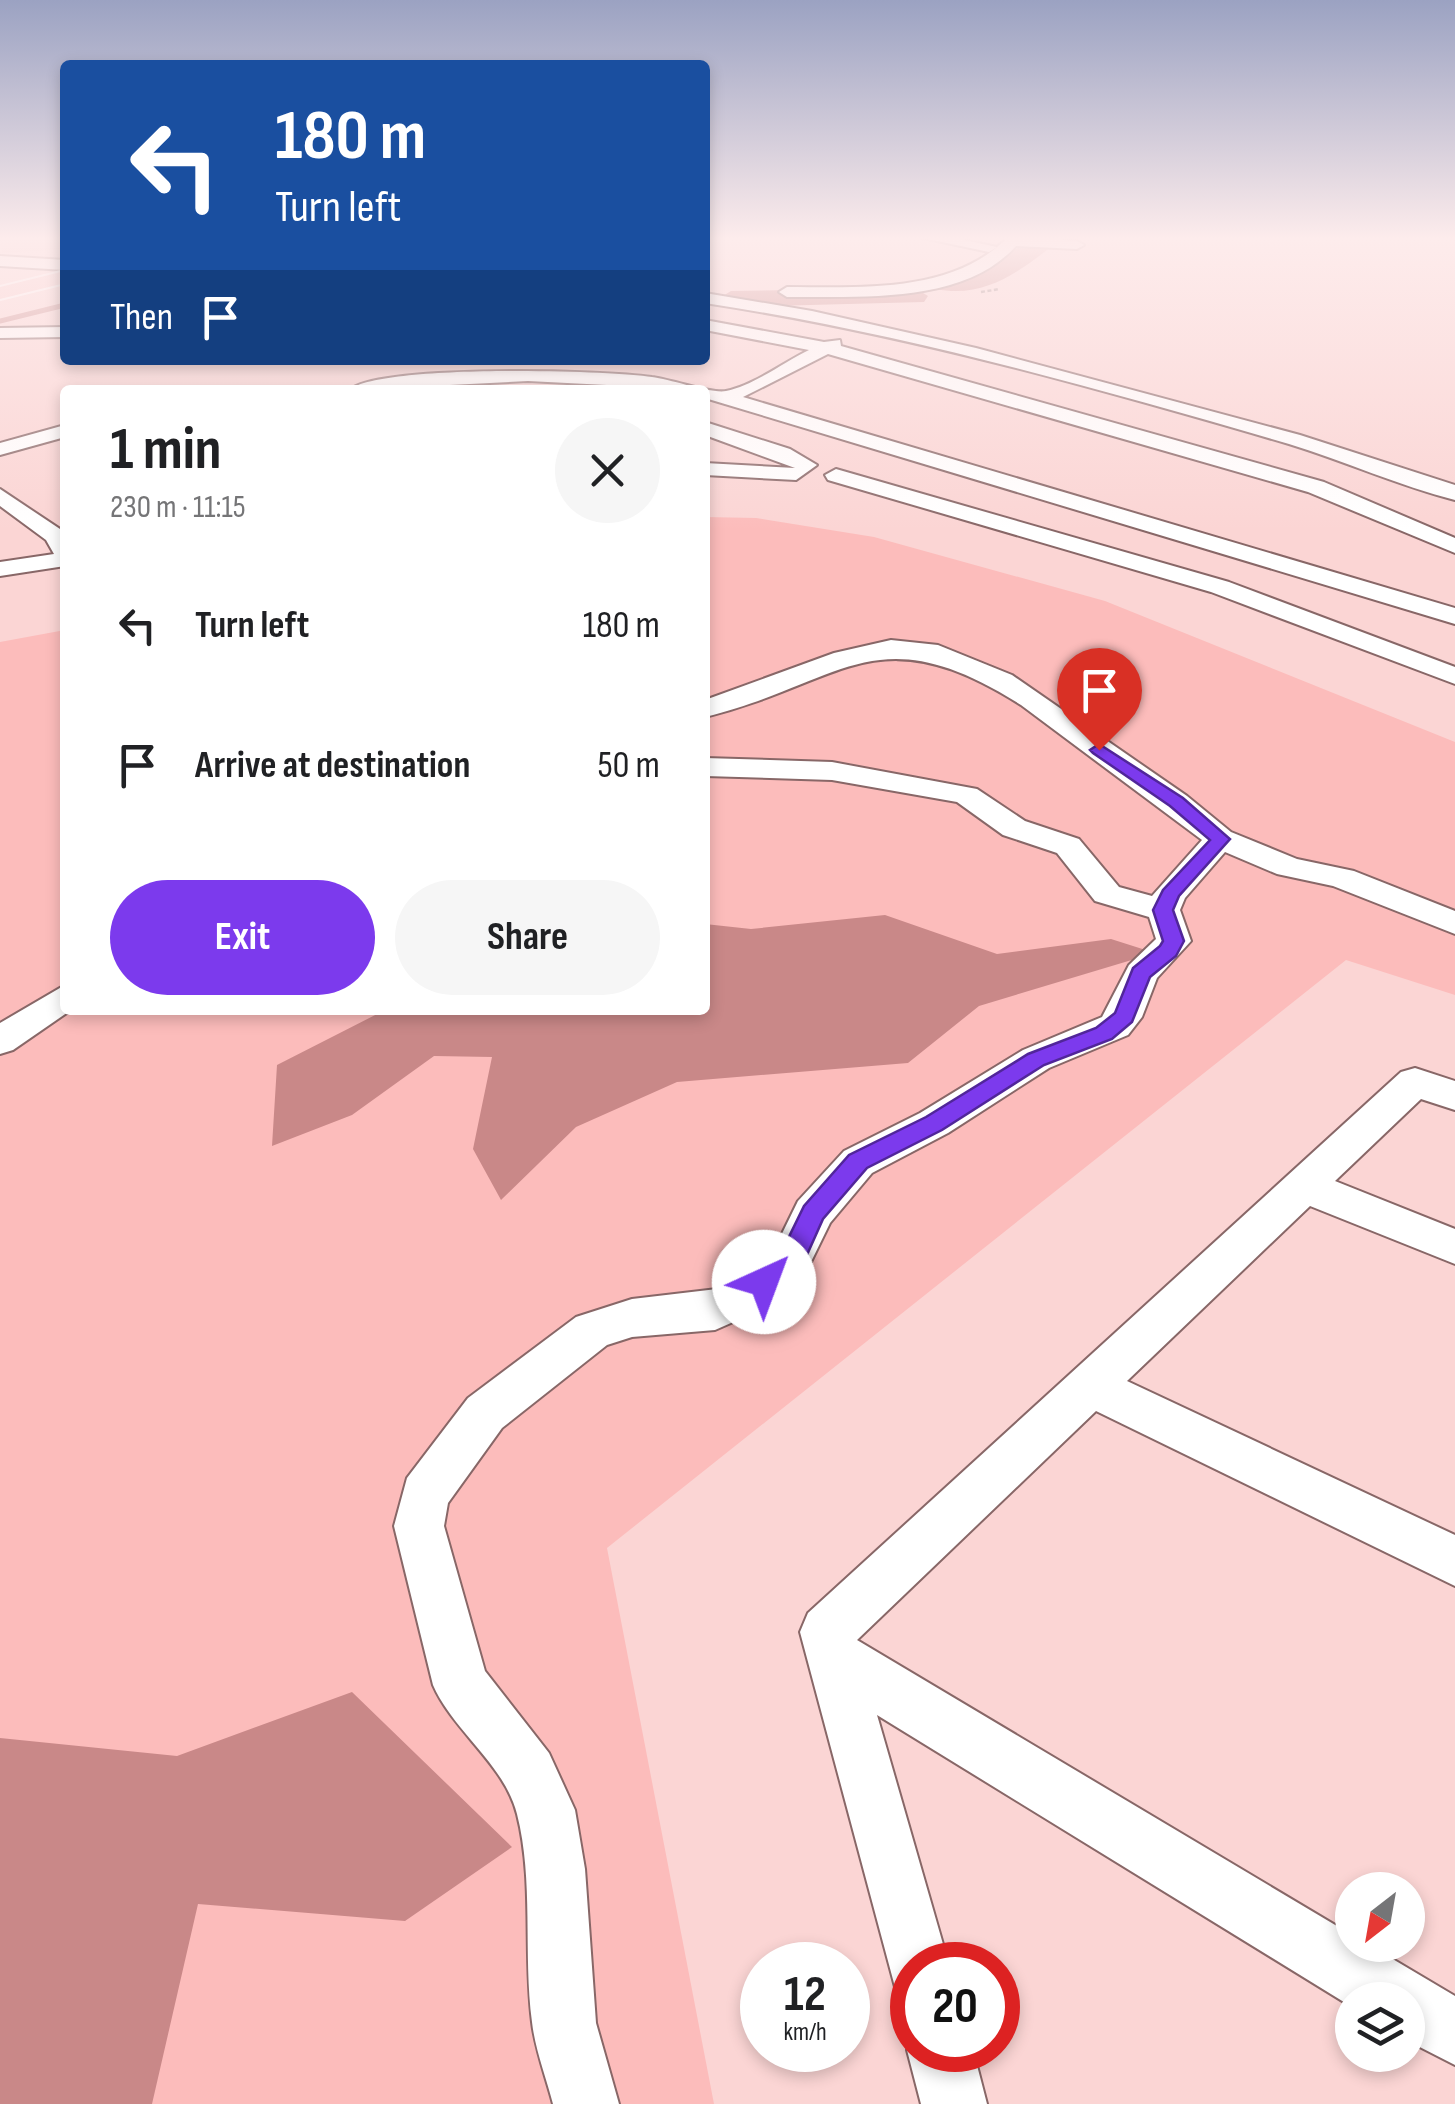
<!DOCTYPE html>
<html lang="en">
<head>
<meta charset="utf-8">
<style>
	body { margin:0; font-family:"Sofia Sans Condensed",sans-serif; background:#f6f6f6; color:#202124; height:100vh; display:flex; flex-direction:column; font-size:38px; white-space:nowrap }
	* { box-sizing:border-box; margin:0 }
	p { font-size:32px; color:#757577 }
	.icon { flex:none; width:55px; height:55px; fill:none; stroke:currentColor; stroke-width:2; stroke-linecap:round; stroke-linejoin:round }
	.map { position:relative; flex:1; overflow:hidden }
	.drawer { position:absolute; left:60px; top:385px; width:650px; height:630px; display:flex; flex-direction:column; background:#fff; border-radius:10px; box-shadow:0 5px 15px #0003 }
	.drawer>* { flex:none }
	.banner { position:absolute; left:60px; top:60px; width:650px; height:305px; border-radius:10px; box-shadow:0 5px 15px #0003; background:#1a4fa0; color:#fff; overflow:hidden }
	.needle { width:65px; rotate:211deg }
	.controls { position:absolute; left:1335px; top:1872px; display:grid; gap:20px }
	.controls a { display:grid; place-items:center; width:90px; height:90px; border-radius:50%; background:#fff; box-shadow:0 5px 15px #0003; font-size:50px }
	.speed { position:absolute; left:740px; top:1942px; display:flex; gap:20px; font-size:50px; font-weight:700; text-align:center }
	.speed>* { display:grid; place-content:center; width:130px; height:130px; border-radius:50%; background:#fff; box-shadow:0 5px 15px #0003; line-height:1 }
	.speed small { font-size:25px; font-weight:400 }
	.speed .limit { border:15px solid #d22; background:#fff; color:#111 }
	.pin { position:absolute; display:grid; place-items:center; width:85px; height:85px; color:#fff; margin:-102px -42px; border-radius:50% 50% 50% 0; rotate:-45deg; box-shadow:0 0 10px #0007 }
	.pin .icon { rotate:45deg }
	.me { position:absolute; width:110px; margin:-55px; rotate:43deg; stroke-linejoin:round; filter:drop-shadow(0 0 8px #0008) }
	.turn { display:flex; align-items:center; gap:35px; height:210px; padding:0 50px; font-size:45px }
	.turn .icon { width:130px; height:130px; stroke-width:2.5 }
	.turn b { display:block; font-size:70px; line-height:85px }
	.then { display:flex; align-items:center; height:95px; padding:0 50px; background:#0003; gap:20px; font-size:38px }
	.round { display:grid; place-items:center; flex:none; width:105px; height:105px; border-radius:52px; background:#f6f6f6 }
	.headline { display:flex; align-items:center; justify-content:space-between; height:170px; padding:0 50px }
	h1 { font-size:60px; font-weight:700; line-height:75px }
	.action { display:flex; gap:20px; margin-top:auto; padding:20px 50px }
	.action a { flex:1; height:115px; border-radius:60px; background:#7c3aed; color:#fff; font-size:40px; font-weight:700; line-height:115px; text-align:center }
	.action a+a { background:#f6f6f6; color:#202124 }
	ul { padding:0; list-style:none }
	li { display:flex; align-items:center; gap:30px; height:140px; padding:0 50px }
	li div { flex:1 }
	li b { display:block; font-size:38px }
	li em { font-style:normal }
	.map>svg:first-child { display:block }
	.built { fill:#f3c5c4 }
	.green { fill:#fcbcbb }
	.water { fill:#c98888 }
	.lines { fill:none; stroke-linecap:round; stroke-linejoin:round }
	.stream { stroke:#c98888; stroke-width:5 }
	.river { fill:#c98888; fill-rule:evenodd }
	.minor-casing { stroke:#886767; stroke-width:4 }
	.major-casing { stroke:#fff; stroke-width:4 }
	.path { stroke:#8b7272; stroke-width:2.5; stroke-dasharray:4 2.5; stroke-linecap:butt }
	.minor { fill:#fff; fill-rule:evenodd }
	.major { fill:#facaca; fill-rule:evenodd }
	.route { fill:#7c3aed; stroke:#51269a; stroke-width:2.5 }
</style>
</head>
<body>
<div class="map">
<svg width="1455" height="2104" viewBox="0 0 1455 2104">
	<rect width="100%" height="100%" fill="#fbd5d4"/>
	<path class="built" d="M10,236H65V249L2,253L0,241Z"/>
	<path class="green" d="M705,517L756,518L874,537L1105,601L1455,742V995L1346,960L607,1548L714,2104H0V642L65,630V1010H705Z"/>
	<g class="water">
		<path d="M1036,236H1065C1026,266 989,300 936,289L975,276Z"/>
		<path d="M885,915L997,954L1111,939L1155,953L979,1006L908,1063L677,1082L576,1127L501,1200L473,1149L492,1057L434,1056L352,1115L272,1146L277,1065L385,1010H705V924L751,929Z"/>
		<path d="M352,1692L512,1847L405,1921L198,1904L152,2104H0V1738L177,1756Z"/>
	</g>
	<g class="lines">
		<path class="stream" d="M0,321L65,305"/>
		<path class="river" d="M915,288L928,296L924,302L731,307L718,299L731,291Z"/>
		<defs>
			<g id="minor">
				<path d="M914,236H946L997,247L989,252Z"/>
				<path d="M1009,236L1077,241L1084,245L1077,249L1016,246C963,305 860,296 787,297L779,292L787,287C861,287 954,294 1009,236Z"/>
				<path d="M0,256L65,260V270L0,266Z"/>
				<path d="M705,293L812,311L976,348L1300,435L1455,485V500C1399,486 1345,461 1289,444C1097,388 903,333 705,303Z"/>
				<path d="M705,320L824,342L840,340L841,346L1324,482L1455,538V553L1308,492L828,354L743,397L1455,608V624L705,398V390L528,381L349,390C380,364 605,370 652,377C670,379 712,394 726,391C753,386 784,362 809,350L705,330Z"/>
				<path d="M65,327V337L0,338V328Z"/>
				<path d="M705,422L790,449L817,465L796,480L705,475V463L795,468L705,435Z"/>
				<path d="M65,425V437L0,455V443Z"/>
				<path d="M836,469L1229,582L1455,667V684L1211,592L828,480L825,475Z"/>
				<path d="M0,489L63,531L65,566L0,576V562L54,554L46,540L0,506Z"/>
				<path d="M891,640L938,645L1012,675L1187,796L1231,832L1297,859L1354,871L1455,911V934L1333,886L1277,874L1225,852L1185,898L1180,910L1191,941L1157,978L1142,1017L1128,1035L1049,1068L948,1133L872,1173L830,1223L807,1270L749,1315L715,1330L632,1337L607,1345L502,1428L448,1503L444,1526L485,1671L549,1753L575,1810L585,1869L596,2023L619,2104H553C546,2077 535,2049 532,2022C523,1953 534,1881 517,1814C505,1765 453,1731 433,1685L394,1526L407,1478L468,1398L576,1317L632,1299L717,1289L776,1246L798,1201L844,1151L920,1113L1023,1050L1102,1017L1129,965L1156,939L1149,917L1095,901L1057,853L1003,835L957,802L832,780L705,776V758L832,762L977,789L1025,821L1079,839L1119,887L1152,896L1202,840L1021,705C875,613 846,682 705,717V700L834,653Z"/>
				<path d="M65,985V1010H71L13,1050L0,1054V1023Z"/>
				<path d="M1415,1068L1455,1081V1110L1421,1099L1335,1181L1455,1229V1264L1310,1206L1127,1381L1455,1535V1586L1096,1411L857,1640L1352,1935V1945H1369L1455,1996V2065L1408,2041V2000H1352V2007L877,1715L949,1965H912V1995L895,1987L800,1632L808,1613L1401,1072Z"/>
				<path d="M912,2037V2050H973L987,2104H921L907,2050Z"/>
			</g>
			<path id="major" d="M65,271V283L0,299V287Z"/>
		</defs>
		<use href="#minor" class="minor-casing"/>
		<use href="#major" class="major-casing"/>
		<path class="path" d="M981,292L1000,289"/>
		<use href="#minor" class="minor"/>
		<use href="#major" class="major"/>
	</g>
	<linearGradient id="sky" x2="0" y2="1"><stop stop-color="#9ba2c2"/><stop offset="0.45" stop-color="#fdecec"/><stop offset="1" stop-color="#fdecec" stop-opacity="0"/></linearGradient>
	<rect width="1455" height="530" fill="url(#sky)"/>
	<path class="route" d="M1099,744L1183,798L1230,839L1179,896L1173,910L1184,941L1176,956L1150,977L1132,1022L1112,1039L1044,1065L942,1130L867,1168L823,1219L802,1266L774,1290H755L751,1282L782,1251L804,1206L849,1155L926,1117L1028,1054L1096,1028L1115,1013L1133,968L1160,946L1163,941L1153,910L1163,890L1210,840L1170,806L1093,753L1090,750Z"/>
</svg>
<div class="controls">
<a><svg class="needle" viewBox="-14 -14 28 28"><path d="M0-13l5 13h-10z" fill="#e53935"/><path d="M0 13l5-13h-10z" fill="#757577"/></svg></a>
<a><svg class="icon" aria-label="layers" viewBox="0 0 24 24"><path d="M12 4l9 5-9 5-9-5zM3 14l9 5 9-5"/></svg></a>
</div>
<div class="speed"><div>12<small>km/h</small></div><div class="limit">20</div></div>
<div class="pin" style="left:1099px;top:750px;background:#d93025"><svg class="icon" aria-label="arrive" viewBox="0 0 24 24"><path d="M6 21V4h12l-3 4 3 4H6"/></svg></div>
<svg class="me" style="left:764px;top:1282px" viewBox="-20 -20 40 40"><circle r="19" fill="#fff"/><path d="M0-13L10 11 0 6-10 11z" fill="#7c3aed"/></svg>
<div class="banner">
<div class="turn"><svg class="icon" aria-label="left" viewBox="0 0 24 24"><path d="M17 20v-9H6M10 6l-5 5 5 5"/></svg><div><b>180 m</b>Turn left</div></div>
<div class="then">Then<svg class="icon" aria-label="arrive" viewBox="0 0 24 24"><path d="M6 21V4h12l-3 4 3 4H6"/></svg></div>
</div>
<section class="drawer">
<div class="headline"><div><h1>1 min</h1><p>230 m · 11:15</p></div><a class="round"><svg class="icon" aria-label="close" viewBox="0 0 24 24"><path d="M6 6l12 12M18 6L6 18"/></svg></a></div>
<ul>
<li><svg class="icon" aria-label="left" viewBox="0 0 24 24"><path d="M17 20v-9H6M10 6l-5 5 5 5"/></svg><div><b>Turn left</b></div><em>180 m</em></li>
<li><svg class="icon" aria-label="arrive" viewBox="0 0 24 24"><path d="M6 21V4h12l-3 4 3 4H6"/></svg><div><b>Arrive at destination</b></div><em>50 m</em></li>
</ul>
<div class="action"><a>Exit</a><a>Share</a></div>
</section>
</div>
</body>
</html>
